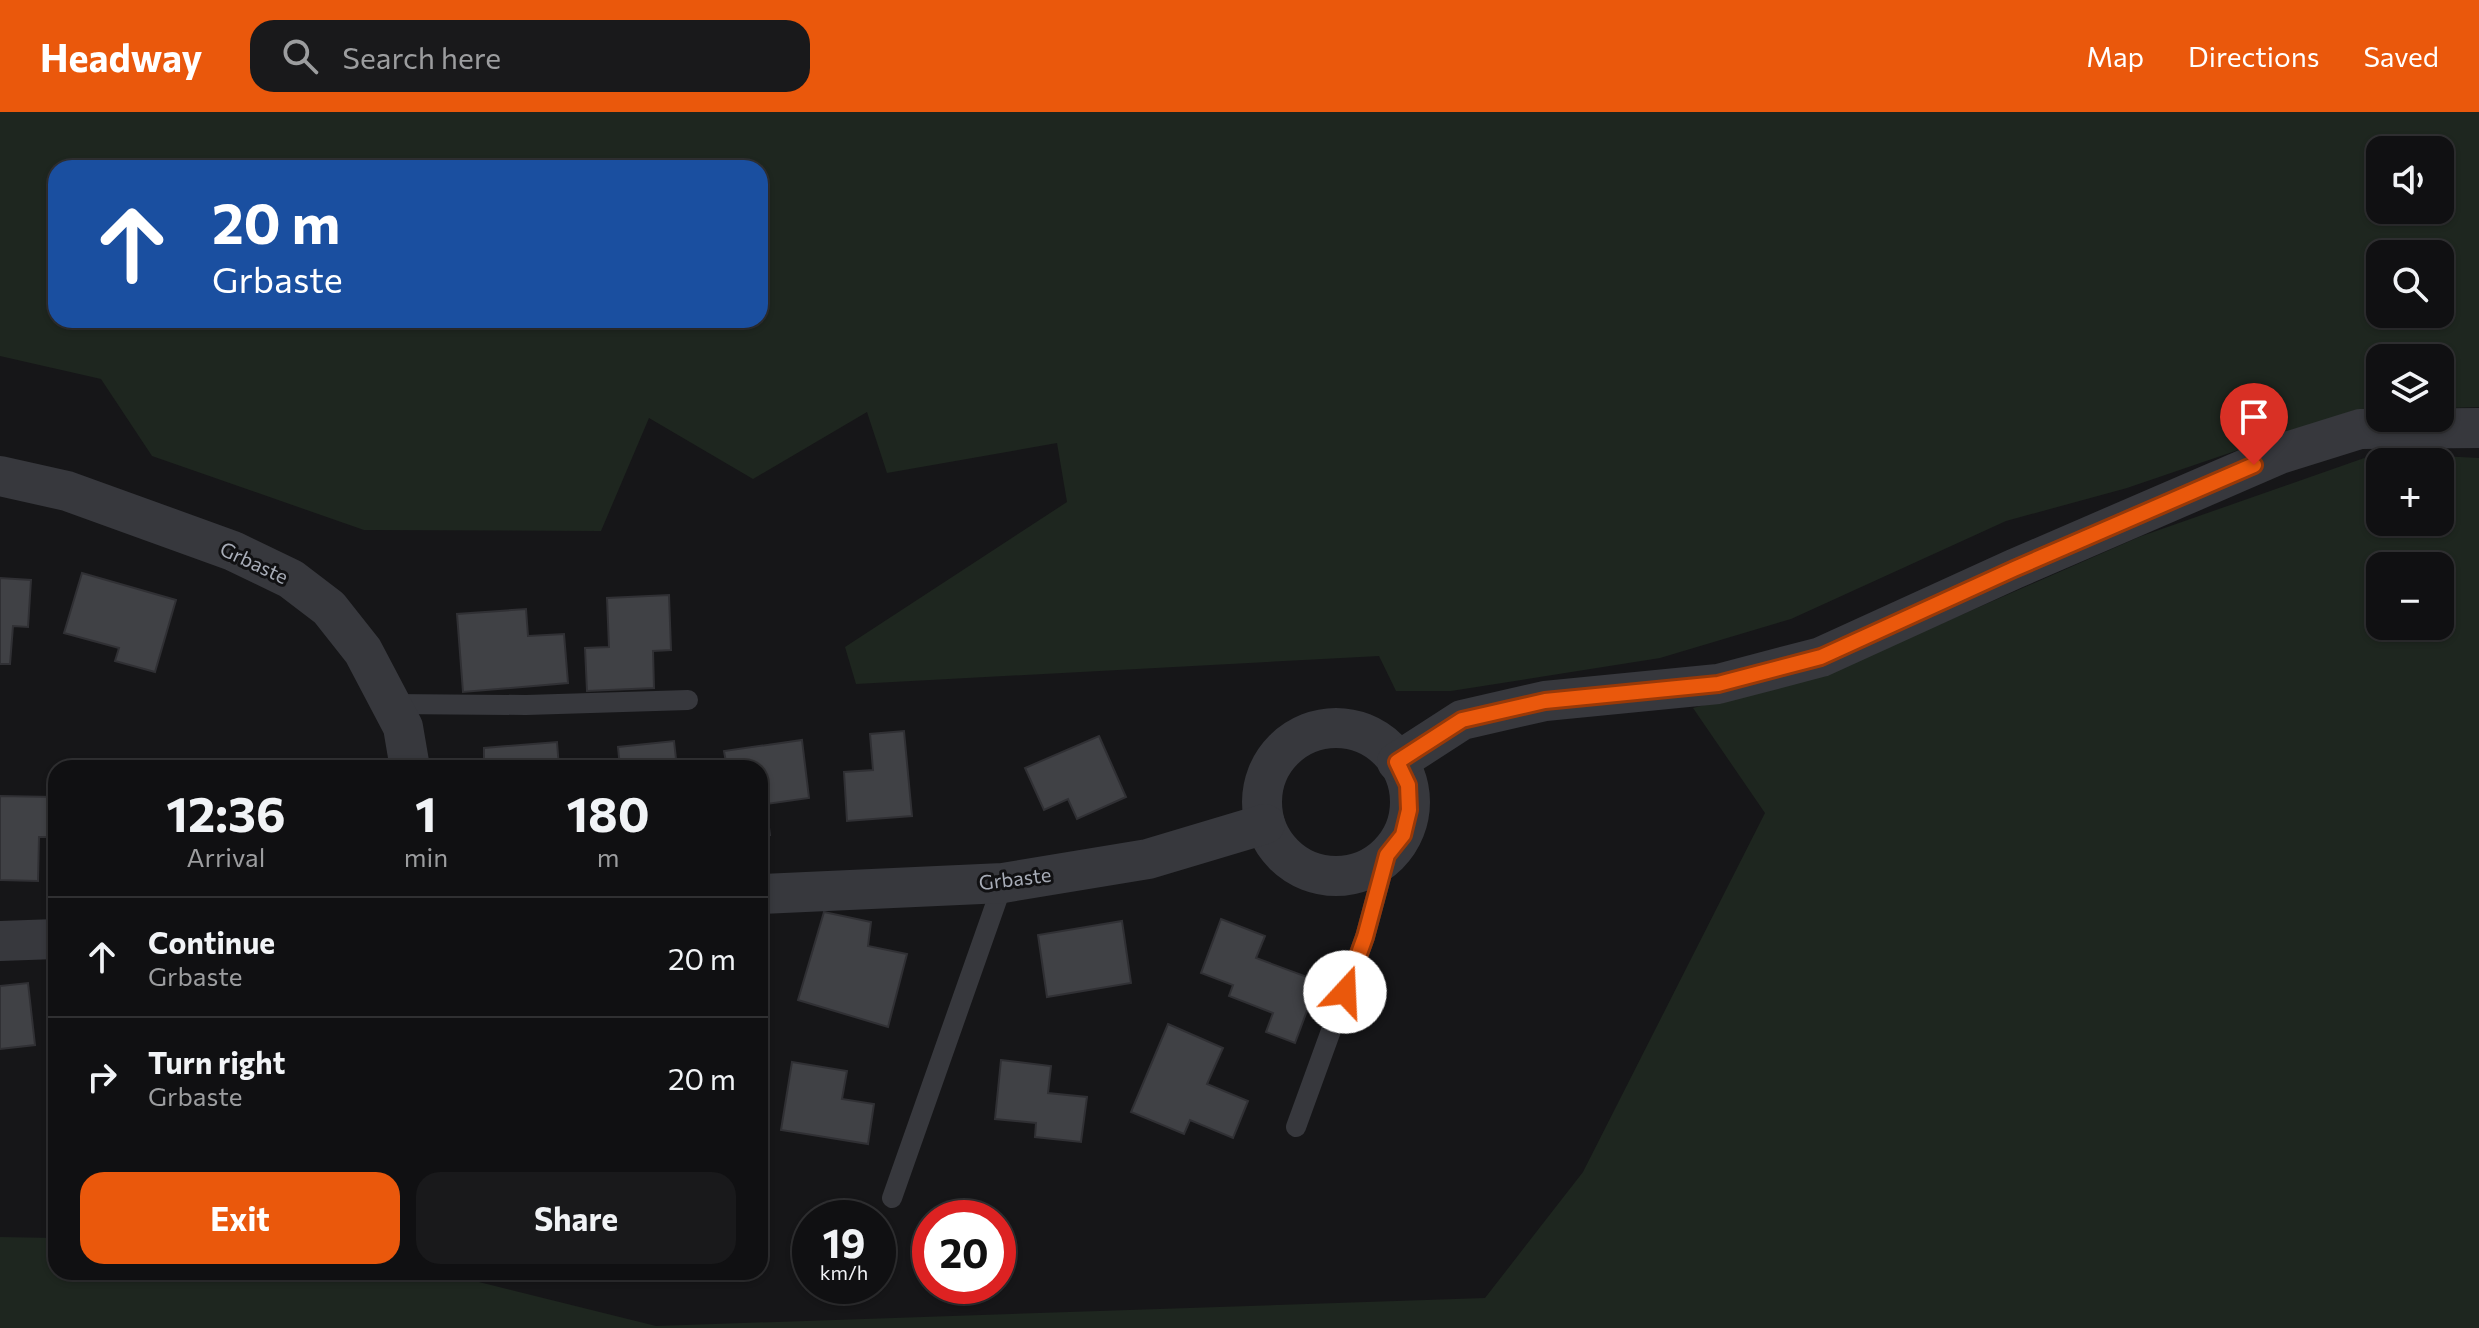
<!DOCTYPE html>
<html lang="en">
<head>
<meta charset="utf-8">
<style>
	body { margin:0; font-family:Commissioner,sans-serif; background:#19191b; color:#f1f3f6; height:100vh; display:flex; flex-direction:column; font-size:30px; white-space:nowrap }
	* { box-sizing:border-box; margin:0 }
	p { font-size:26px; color:#9c9d9f }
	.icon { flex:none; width:44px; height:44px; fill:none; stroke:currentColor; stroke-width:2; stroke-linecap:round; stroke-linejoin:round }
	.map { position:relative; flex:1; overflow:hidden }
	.sheet { position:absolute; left:48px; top:648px; width:720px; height:520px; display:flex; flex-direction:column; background:#101012; border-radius:24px; box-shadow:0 2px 6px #0004,0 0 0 2px #303032 }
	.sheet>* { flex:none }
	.hud { position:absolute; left:48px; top:48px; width:720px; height:168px; border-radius:24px; box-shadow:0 2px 6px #0004,0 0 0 2px #303032; background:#1a4fa0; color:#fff; overflow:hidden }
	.fabs { position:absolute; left:2366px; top:24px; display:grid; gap:16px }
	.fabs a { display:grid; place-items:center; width:88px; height:88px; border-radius:16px; background:#101012; box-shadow:0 2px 6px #0004,0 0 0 2px #303032; font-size:40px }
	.speed { position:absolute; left:792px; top:1088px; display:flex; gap:16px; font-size:40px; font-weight:700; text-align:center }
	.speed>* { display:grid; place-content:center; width:104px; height:104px; border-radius:50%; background:#101012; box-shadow:0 2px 6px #0004,0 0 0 2px #303032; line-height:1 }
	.speed small { font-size:20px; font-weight:400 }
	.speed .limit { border:12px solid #d22; background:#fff; color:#111 }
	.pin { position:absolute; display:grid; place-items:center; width:68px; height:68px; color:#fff; margin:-82px -34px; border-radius:50% 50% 50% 0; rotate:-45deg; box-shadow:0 0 8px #0007 }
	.pin .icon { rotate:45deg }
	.me { position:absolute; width:88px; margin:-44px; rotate:20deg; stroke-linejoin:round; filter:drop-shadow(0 0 6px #0008) }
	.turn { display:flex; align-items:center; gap:28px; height:168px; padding:0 32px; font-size:36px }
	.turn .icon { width:104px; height:104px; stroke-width:2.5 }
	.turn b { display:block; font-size:56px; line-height:68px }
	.eta { display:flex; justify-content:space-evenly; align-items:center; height:136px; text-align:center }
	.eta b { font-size:48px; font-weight:700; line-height:56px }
	.primary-button { display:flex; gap:16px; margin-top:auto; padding:16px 32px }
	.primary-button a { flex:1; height:92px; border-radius:24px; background:#ea580c; color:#fff; font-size:32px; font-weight:700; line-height:92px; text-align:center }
	.primary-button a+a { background:#19191b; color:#f1f3f6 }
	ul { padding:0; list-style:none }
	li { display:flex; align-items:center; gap:24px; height:120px; padding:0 32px; border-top:2px solid #303032 }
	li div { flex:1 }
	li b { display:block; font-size:30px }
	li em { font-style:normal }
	header { display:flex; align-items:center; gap:48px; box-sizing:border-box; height:112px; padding:0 40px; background:#ea580c; color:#fff }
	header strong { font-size:38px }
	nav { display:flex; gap:44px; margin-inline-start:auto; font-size:28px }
	.search { width:560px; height:72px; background:#19191b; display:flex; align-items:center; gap:20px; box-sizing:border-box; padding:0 28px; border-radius:24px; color:#9c9d9f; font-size:30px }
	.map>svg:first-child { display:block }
	.green { fill:#1e261f; fill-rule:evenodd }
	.building { fill:#404145; stroke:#303034; stroke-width:2 }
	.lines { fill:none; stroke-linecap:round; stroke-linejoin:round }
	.lane { stroke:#37383d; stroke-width:20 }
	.street { stroke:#37383d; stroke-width:40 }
	.route-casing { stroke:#983908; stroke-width:20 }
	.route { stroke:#ea580c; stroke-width:14 }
	.labels { text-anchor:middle; stroke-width:6; stroke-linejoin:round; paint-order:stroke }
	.street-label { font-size:20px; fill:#a8adb8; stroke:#111113 }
</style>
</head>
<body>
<header>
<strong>Headway</strong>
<div class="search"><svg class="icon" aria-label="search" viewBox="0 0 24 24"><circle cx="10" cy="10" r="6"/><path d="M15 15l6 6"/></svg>Search here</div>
<nav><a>Map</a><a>Directions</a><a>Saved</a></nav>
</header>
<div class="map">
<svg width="2479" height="1216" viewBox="0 0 2479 1216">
	<rect width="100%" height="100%" fill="#161618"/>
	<g class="green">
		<path d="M0,0H2479V295L2440,296V246H2380V297L2355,298L2127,376L2006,409L1791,507L1660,546L1451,579H1396L1379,544L856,572L845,535L1067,390L1057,331L887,361L867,300L753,367L649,306L601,419L364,418L152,344L101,267L0,244ZM2380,38H2440V98H2380ZM56,56H760V208H56ZM2380,142H2440V202H2380Z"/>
		<path d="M2401,342L2479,346V1216H0V1125L56,1126V1160H439L656,1214L1485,1186L1583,1060L1765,701L1693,596L1840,556L2139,425L2370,344ZM2380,350H2440V410H2380ZM2380,454H2440V514H2380Z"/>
	</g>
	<g class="building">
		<path d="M82,461L176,488L155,560L115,549L119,536L64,521Z"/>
		<path d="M0,466L31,468L28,515L13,514L10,552H0Z"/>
		<path d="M669,483L671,538L653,539L654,576L587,579L585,536L609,535L607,486Z"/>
		<path d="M526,497L528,524L564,522L568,571L463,580L457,502Z"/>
		<path d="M904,619L912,704L847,709L844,660L873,658L870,622Z"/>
		<path d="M1099,624L1126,685L1077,707L1068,687L1044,698L1025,656Z"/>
		<path d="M802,628L809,686L766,692L770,723L760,724V656H727L724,639Z"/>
		<path d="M674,629L677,656H620L618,635Z"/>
		<path d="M557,630L559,656H484V636Z"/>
		<path d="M0,684L54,685V725H39L38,769L0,768Z"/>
		<path d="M824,800L871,810L868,834L907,842L888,915L798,888Z"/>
		<path d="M1221,807L1265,824L1256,846L1318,869L1295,931L1266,920L1273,901L1229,884L1233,873L1201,861Z"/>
		<path d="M1122,809L1131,871L1047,885L1038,823Z"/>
		<path d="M28,871L35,933L0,937V874Z"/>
		<path d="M1168,912L1223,936L1207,972L1248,989L1233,1026L1190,1008L1184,1022L1131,1000Z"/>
		<path d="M1001,948L1051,954L1048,981L1087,985L1081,1030L1035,1025L1036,1011L995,1007Z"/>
		<path d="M792,950L847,959L842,987L874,992L868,1032L781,1018Z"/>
	</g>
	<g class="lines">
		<g class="lane">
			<path d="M391,592L526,593L688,588"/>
			<path d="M1296,1015L1365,825L1387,743"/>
			<path d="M892,1086L1003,771"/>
		</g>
		<g class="street">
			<path d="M0,364L67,379L233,439L291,467L329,496L363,539L403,615L410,656"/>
			<circle cx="1336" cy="690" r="74"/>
			<path d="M1397,650L1462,608L1545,589L1718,572L1821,545L2014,457L2280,342L2360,317L2479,316"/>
			<path d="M760,782L1003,771L1148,747L1265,712"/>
			<path d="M0,829L56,827"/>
		</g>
	</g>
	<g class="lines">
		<defs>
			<path id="route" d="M1345,880L1365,825L1387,743L1403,723L1409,698L1408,673L1397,650L1462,608L1545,589L1718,572L1821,545L2014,457L2254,353"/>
		</defs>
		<use href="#route" class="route-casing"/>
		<use href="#route" class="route"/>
	</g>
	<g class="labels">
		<g class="street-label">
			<text transform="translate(254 451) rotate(25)" y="7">Grbaste</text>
			<text transform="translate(1015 767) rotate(-7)" y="7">Grbaste</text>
		</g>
	</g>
</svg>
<div class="fabs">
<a><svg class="icon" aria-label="sound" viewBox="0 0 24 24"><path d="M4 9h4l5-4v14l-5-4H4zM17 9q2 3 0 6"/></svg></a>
<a><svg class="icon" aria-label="search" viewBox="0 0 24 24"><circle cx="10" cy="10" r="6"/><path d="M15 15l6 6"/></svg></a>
<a><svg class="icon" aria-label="layers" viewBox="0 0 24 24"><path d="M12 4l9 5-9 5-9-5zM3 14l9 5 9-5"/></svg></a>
<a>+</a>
<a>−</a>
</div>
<div class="speed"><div>19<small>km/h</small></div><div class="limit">20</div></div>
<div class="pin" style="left:2254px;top:353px;background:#d93025"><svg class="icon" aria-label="arrive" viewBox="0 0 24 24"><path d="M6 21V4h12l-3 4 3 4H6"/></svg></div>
<svg class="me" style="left:1345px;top:880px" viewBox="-20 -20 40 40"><circle r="19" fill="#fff"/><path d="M0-13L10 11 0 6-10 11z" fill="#ea580c"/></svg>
<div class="hud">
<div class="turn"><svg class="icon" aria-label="ahead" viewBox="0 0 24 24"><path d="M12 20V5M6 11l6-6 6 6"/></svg><div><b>20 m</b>Grbaste</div></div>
</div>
<section class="sheet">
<div class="eta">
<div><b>12:36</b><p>Arrival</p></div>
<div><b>1</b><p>min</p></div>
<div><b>180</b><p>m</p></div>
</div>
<ul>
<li><svg class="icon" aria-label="ahead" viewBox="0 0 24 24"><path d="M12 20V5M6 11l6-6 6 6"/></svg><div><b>Continue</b><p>Grbaste</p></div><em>20 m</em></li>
<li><svg class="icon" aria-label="right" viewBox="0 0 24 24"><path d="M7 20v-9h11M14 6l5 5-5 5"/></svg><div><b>Turn right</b><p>Grbaste</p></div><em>20 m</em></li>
</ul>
<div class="primary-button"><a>Exit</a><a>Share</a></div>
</section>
</div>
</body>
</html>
